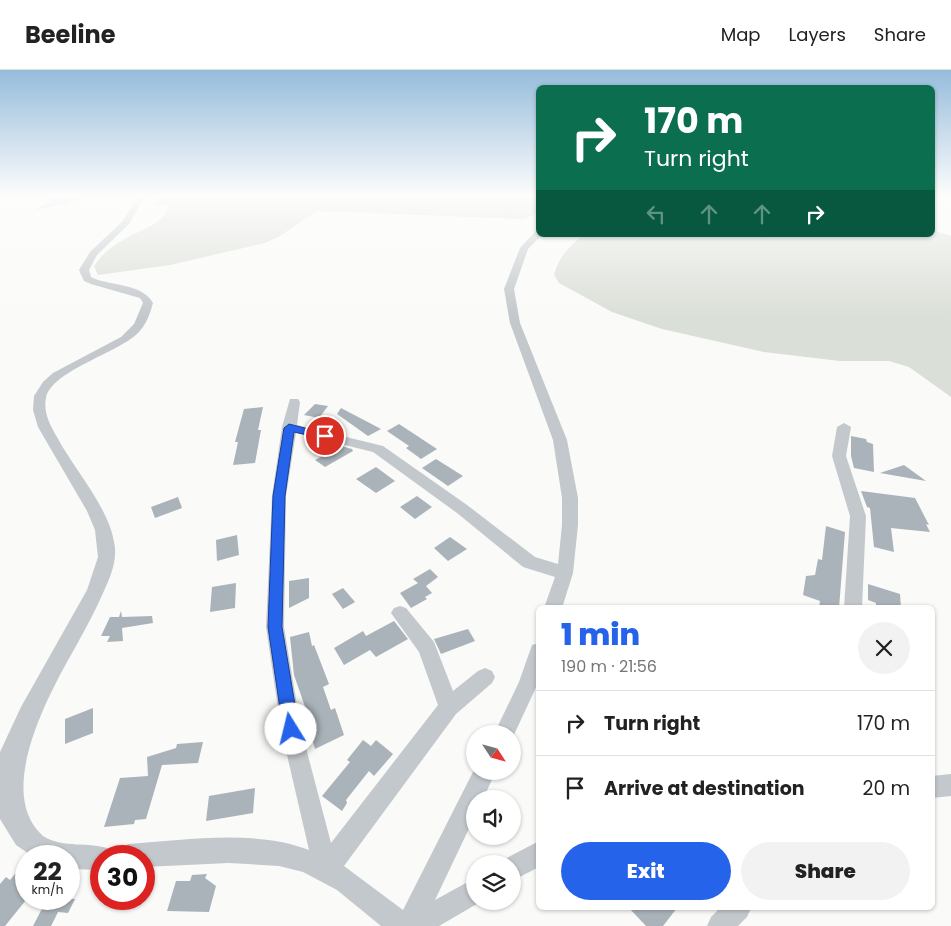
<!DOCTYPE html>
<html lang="en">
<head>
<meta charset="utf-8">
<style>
	body { margin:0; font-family:Poppins,sans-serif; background:#f2f2f2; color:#222; height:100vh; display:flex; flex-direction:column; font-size:19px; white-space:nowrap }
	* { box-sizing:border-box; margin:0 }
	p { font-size:16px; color:#767676 }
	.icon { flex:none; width:28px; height:28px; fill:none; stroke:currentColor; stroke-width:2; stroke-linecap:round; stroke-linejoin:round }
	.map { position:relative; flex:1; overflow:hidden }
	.sheet { position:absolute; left:536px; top:535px; width:399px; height:305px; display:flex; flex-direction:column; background:#fff; border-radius:8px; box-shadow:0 1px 4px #0004 }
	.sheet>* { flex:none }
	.top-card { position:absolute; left:536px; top:15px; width:399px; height:152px; border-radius:8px; box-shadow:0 1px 4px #0004; background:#0b6e4f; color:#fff; overflow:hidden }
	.needle { width:32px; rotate:126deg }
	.controls { position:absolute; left:466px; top:655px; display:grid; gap:10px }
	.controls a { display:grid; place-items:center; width:55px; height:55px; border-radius:50%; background:#fff; box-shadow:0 1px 4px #0004; font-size:25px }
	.speed { position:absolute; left:15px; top:775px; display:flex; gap:10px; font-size:25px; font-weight:700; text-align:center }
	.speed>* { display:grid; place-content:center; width:65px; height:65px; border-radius:50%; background:#fff; box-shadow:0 1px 4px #0004; line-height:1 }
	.speed small { font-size:12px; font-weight:400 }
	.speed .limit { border:8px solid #d22; background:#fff; color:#111 }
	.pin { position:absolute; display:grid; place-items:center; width:42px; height:42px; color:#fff; margin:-21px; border:2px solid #fff; border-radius:50%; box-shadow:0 1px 5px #0007 }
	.me { position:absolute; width:55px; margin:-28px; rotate:351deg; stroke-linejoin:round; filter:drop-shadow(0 0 4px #0008) }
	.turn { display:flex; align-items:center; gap:18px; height:105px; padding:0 25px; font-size:22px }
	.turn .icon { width:65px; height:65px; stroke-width:2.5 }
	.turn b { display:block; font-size:35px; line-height:42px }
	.lanes { display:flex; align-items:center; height:48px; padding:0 25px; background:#0003; justify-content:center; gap:25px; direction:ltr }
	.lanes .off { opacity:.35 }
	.round { display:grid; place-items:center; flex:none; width:52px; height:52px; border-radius:26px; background:#f2f2f2 }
	.headline { display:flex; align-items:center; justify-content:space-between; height:85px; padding:0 25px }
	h1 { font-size:30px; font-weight:800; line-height:38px; color:#2563eb }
	.cta { display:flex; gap:10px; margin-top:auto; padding:10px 25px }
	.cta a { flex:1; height:58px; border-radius:30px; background:#2563eb; color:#fff; font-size:20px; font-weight:800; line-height:58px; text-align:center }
	.cta a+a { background:#f2f2f2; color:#222 }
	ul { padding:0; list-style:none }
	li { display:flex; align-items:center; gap:15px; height:65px; padding:0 25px; border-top:1px solid #e0e0e0 }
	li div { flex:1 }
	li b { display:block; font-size:19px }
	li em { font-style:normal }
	header { display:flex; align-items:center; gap:30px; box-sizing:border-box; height:70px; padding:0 25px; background:#fff; border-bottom:1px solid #e0e0e0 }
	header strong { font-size:24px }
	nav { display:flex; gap:28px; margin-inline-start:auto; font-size:18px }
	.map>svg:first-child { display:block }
	.green { fill:#dadfd7 }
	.water { fill:#bbc7cb }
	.building { fill:#aab3b9 }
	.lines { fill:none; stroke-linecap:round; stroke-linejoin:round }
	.minor { fill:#c3c8cc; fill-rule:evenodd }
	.route { fill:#2563eb; stroke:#184099 }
</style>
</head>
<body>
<header>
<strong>Beeline</strong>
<nav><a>Map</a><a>Layers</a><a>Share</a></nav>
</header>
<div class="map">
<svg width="951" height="856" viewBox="0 0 951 856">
	<rect width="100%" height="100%" fill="#fafaf8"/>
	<g class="green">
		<path d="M160,127H539V143L524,149L317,141L280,166L265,173L170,195L98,205L94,196C101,185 111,177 123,170C139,160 162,156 169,136L154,135Z"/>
		<path d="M933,160L951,166V327L909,297L889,291H840L764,282L662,259L612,242L559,213L554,205C558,188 570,175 584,165H932Z"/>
	</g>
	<path class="water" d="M53,127H83L67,134L35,140L53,130Z"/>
	<g class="building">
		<path d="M315,334L328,336L319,348L304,345Z"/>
		<path d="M263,337L258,360H261L255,393L233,395L238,372H235L244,339Z"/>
		<path d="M341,338L381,359L368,366L337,344Z"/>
		<path d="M399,354L437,379L421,389L406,378L409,376L387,361Z"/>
		<path d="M851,366L866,369L867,372L873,374L874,402L854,398L851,386Z"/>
		<path d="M341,376L352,379L353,381L325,397L315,390Z"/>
		<path d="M436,389L463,406L448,416L422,398Z"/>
		<path d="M904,395L926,411L880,403Z"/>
		<path d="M376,397L395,411L376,423L356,409Z"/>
		<path d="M861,421L915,428L929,455L926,454L930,462L891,458L894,482L874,477L870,438L867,437Z"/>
		<path d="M417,426L432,437L415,449L400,437Z"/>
		<path d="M178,427L182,438L155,448L151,437Z"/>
		<path d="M826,456L845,462L839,538H819L820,531L803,525L806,506L815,505L818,489L822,490Z"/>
		<path d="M237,465L239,485L217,491L216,470Z"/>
		<path d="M450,467L467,479L448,491L434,478Z"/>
		<path d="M430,499L438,507L426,516L432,523L425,527L427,529L411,538L400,523L418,513L413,509Z"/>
		<path d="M309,508V528L289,538V511Z"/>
		<path d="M236,513L235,538L210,542L212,517Z"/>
		<path d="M868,514L900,524L901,538H876V533L868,530Z"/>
		<path d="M343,518L355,532L343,539L332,524Z"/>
		<path d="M121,541L122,547L152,546L153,553L122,558L123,571L107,572L110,566H101L110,547H119Z"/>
		<path d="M394,551L408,569L376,587L370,580L344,595L334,578L363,561L366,566Z"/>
		<path d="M468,559L475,571L441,584L434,569Z"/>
		<path d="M309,562L312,576L314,575L329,614L323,617L331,640L335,638L344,665L315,679L308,655L311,654L294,605L290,567Z"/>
		<path d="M93,638V663L65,674V649Z"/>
		<path d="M363,670L371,676L376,670L393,684L374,706L369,701L346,730L347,733L342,741L322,726L350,692L347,690Z"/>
		<path d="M203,672L198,693L162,695L146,749L135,750L134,754L104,757L120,708L148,706L147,687L176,678L177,674Z"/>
		<path d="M255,718L253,743L206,751L209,726Z"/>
		<path d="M15,804L26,811V830L5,856H0V814L6,807L10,810Z"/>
		<path d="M207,804L205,808L216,816L209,842L167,841L176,811H190L192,805Z"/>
		<path d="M47,829H75L68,843L58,842L51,856H33Z"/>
		<path d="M629,838H677L663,856H646Z"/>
	</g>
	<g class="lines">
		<g class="minor">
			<path d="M137,127H144L129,154L97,185L89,200L91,207C111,217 141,212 153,233C150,244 146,255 138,263C118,283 51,301 46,328C43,342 50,355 57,367C75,401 111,439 115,478C116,490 112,503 107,514C94,545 77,574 61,603C38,647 0,728 43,766C64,779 89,771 110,779L112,786H101V800L69,799V786H32L16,775L0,749V682L21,637L87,520L98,487L95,460L87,441L38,357L33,340L34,326L43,312L53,303L121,267L134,254L143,233L140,228L91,214L84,211L79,200L90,182L123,151Z"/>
			<path d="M536,161H539V165H542L528,179L514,219L520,253L567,370L578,428V455L573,503L562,538H544L555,507L523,497L457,443L373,382L296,363L286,426L284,557L301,659L331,773L438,635L419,582L391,543L394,538L400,536L406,538L434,572L453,621L478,601L485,598L492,601L495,607L492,613L456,644L344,796L403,840L475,698V701H496L483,729H475V746L435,830L475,808V831H482L439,856H381L337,820L303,802L279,796L229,793L144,797V786H117L120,777L129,774C185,770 256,759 309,780L281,659L266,557L272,426L282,357L290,329H298L300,332L297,355L383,376L467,435L535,487L558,494L562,455V428L553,370L510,253L504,219L520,178Z"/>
			<path d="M844,353L851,357L846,386L866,446L862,538H844L850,446L832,386L837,357Z"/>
			<path d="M539,573V611L512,669V664H494L519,612L532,575Z"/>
			<path d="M951,704V726L932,728V706Z"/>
			<path d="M539,771V797L512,811V794H502L503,790Z"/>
			<path d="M720,838H751L747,847L738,856H707L711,847Z"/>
		</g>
	</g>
	<linearGradient id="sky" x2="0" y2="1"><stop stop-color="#96bcdc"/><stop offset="0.51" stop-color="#fdfdfc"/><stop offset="1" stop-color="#fdfdfc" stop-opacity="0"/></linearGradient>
	<rect width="951" height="247" fill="url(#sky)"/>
	<path class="route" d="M289,354L328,364L330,366L325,369L294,362L285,426L282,557L299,659L296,664L291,666L285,664L283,659L268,557L273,426L284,358Z"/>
</svg>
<div class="controls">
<a><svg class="needle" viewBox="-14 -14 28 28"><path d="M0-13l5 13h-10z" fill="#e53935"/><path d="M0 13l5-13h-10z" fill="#767676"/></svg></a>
<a><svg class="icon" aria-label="sound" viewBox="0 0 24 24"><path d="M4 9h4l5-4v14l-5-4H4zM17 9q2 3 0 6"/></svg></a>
<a><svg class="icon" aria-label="layers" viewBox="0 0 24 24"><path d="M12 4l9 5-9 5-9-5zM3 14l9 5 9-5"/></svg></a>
</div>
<div class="speed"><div>22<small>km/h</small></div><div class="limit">30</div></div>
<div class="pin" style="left:325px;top:366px;background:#d93025"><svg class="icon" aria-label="arrive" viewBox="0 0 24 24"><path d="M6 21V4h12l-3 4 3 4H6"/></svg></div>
<svg class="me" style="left:291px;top:659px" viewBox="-20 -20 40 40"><circle r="19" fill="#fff"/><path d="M0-13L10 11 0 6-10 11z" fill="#2563eb"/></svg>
<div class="top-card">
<div class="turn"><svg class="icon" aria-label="right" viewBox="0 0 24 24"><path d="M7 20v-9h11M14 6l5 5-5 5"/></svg><div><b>170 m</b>Turn right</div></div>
<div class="lanes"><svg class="icon off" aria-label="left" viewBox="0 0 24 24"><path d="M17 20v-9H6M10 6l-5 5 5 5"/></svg><svg class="icon off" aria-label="ahead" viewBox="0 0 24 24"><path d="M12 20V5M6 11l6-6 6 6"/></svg><svg class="icon off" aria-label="ahead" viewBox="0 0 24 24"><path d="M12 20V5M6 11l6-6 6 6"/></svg><svg class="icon" aria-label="right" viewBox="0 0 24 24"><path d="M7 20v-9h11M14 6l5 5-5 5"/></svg></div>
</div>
<section class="sheet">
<div class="headline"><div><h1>1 min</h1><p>190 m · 21:56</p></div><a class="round"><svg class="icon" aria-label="close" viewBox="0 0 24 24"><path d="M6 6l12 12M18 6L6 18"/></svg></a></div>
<ul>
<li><svg class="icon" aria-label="right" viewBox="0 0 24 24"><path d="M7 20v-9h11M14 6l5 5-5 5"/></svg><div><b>Turn right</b></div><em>170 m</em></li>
<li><svg class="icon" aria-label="arrive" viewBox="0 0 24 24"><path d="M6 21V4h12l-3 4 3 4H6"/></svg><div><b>Arrive at destination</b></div><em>20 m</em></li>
</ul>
<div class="cta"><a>Exit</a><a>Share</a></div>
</section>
</div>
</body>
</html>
